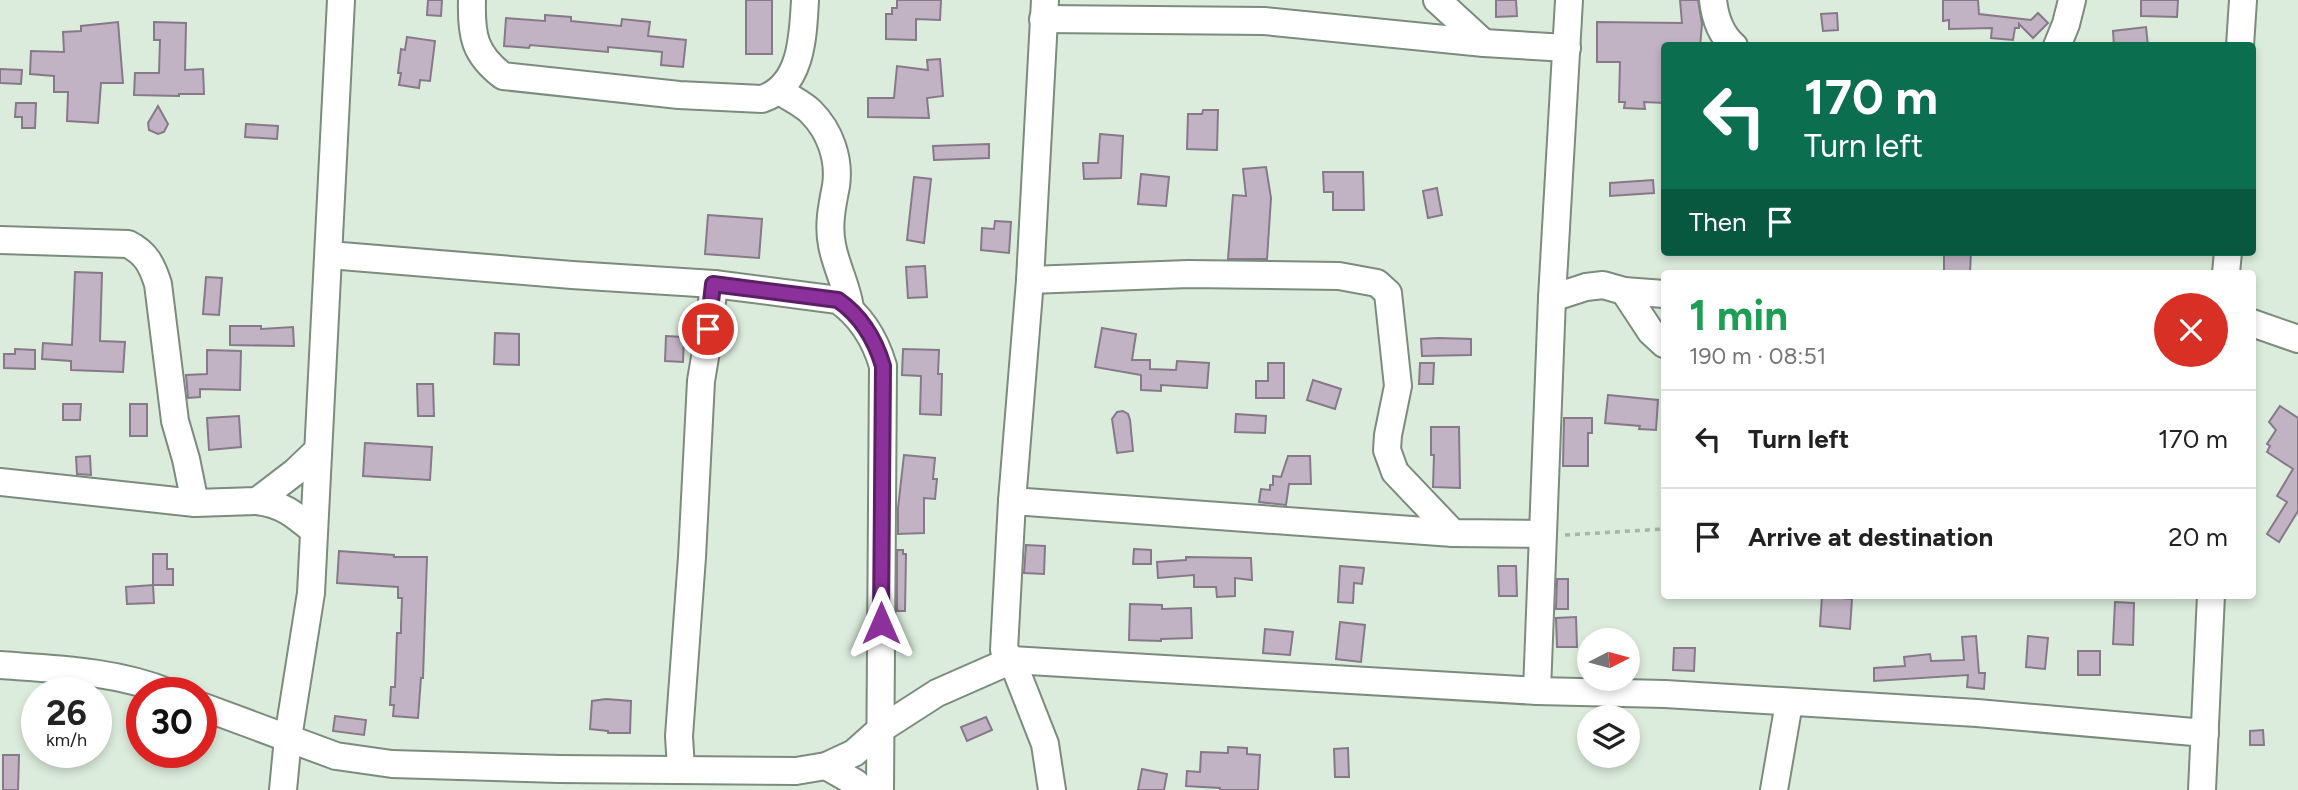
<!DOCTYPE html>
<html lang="en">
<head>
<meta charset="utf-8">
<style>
	body { margin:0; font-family:Figtree,sans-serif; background:#f2f2f2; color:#222; height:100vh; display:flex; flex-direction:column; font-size:26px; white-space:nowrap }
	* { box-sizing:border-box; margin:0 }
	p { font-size:23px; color:#767676 }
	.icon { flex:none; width:38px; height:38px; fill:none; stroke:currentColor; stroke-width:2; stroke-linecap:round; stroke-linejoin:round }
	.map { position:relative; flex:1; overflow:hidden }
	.panel { position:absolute; left:1661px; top:270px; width:595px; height:329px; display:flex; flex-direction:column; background:#fff; border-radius:7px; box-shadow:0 4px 10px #0003 }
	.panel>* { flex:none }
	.banner { position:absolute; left:1661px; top:42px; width:595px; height:214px; border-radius:7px; box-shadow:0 4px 10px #0003; background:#0b6e4f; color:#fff; overflow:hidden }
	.needle { width:46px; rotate:84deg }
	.tools { position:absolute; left:1577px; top:628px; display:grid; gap:14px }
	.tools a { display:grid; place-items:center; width:63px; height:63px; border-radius:50%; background:#fff; box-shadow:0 4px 10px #0003; font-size:35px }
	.speed { position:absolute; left:21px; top:677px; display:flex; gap:14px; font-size:35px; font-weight:700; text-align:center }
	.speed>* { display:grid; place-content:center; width:91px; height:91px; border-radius:50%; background:#fff; box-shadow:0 4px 10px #0003; line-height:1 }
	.speed small { font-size:18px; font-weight:400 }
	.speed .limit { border:10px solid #d22; background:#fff; color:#111 }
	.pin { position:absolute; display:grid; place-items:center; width:60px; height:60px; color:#fff; margin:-30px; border:4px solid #fff; border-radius:50%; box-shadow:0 2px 7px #0007 }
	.me { position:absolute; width:77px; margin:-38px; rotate:0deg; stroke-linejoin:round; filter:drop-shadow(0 0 5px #0008) }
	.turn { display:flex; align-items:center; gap:24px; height:147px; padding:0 28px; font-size:32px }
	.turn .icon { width:91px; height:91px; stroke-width:2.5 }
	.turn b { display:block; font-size:49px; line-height:60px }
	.then { display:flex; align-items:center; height:66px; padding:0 28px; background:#0003; gap:14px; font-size:26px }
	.round { display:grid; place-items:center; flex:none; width:74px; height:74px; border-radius:37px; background:#f2f2f2 }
	.overview { display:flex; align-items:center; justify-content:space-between; height:119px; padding:0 28px }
	h1 { font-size:42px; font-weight:700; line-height:52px; color:#1e9e55 }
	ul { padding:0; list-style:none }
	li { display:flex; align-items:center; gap:21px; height:98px; padding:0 28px; border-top:2px solid #e0e0e0 }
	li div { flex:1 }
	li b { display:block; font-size:26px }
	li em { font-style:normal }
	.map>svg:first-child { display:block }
	.building { fill:#c1b3c4; stroke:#867988; stroke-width:2 }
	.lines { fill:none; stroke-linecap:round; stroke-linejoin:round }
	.minor-casing { stroke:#7b8b7d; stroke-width:30 }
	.path { stroke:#a7b4a7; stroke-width:3.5; stroke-dasharray:5 5; stroke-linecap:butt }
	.minor { stroke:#fff; stroke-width:26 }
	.route-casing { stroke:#5b1f65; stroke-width:18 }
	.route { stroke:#8c309b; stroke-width:12 }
</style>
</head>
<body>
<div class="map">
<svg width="2298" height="790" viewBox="0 0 2298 790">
	<rect width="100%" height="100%" fill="#dbecdc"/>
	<g class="building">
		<path d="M428,0H442L441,16L427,15Z"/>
		<rect x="746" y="0" width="26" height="54"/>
		<path d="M897,0H941L940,20L916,19V40L886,39V14H892V8H897Z"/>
		<path d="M1496,0H1516L1517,16L1496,17Z"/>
		<path d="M1680,0H1698L1702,24L1700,46H1664V103L1644,102L1645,109L1624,108L1625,102H1619L1620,62H1597V22L1682,23Z"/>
		<path d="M1943,0H1978L1979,14L2031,20L2038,13L2048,23L2033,38L2019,24V28H2015L2013,40L1991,38L1992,28L1949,29V20L1943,21Z"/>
		<path d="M2141,0H2178L2177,17L2141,16Z"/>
		<path d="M1837,13L1838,30L1823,31L1821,14Z"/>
		<path d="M545,15L571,17V21L621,26L622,19L650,22L648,36L686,40L683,67L661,65L662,52L608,47V52L530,45L529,48L504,46L506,18L545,21Z"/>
		<path d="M118,22L123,83H101L98,123L67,121L68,92H54V76L30,74L31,51L64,52L63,32L81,31V26Z"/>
		<path d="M154,22L186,23L185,70L203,69L204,94H179V96L134,95L135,73H159L160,40H154Z"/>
		<path d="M2146,27L2148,46H2114L2113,31Z"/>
		<path d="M407,37L435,41L430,81L420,80L419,88L399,85L401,73H398L401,49L405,50Z"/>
		<path d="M940,59L943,96L927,98L929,118L868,117V98H894L897,66L928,70L927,60Z"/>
		<path d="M0,69L22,70L21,84L0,83Z"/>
		<path d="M16,103H36L35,128H22V117H15Z"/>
		<path d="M158,106L168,124L164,132L158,134L149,130L148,123Z"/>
		<path d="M1203,110H1218L1217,150L1187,149L1188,114H1202Z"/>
		<path d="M246,124L278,126L277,139L245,137Z"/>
		<path d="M1100,134L1123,136L1121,178L1084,179L1083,163H1098Z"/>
		<path d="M989,144V158L934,160L933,146Z"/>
		<path d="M1266,167L1271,198L1267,259H1228L1233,195L1246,196L1243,169Z"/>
		<path d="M1323,172H1363L1364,210H1333V192H1324Z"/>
		<path d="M1141,174L1169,177L1166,206L1138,204Z"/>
		<path d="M914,177L931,179L924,243L907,240Z"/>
		<path d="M1653,180L1654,193L1610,196V183Z"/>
		<path d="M1437,188L1442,215L1428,218L1423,191Z"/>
		<path d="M708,215L762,219L759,258L705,254Z"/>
		<path d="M995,221L1011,222L1009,253L981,250L982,228L994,229Z"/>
		<path d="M1944,252H1971L1970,273H1944Z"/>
		<path d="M925,266L927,297L908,298L906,267Z"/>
		<path d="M75,272L102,273L100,341L125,342L123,372L71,370V361L42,359L43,343L72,345Z"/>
		<path d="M206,277L222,278L219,315L203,314Z"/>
		<path d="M230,326H261V329L293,327L294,346L230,345Z"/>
		<path d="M1102,328L1136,334L1132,360H1150V369L1176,370L1177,361L1209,363L1207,388L1161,385V391L1141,390V375L1095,367Z"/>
		<path d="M495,333L519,334V365L494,364Z"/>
		<path d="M666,336L684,337L683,362L665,361Z"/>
		<path d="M1438,338L1471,339V355L1422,356L1421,339Z"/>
		<path d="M15,349L35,350V369L4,368V354H15Z"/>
		<path d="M903,349L939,350L938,374H942L941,415L920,414L921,376L902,375Z"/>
		<path d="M207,350L241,351L240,390L200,389V397L188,398L186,375L207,374Z"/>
		<path d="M1268,363H1284V398H1256V381H1268Z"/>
		<path d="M1420,363H1434L1433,384H1419Z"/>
		<path d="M1313,380L1341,389L1335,409L1307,400Z"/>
		<path d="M417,384H433L434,416H418Z"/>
		<path d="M1608,395L1658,400L1656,430L1639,429L1640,426L1605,423Z"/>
		<path d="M63,404H81L80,420H63Z"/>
		<rect x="130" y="404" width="17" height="32"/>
		<path d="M2280,406L2298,418V511L2279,542L2267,534L2287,502L2277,496L2293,469L2267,452L2270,446L2267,444L2276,430L2269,422Z"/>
		<path d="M1123,411L1128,414L1130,420L1133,451L1117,453L1112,419L1117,412Z"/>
		<path d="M1236,414L1266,416L1265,433L1235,432Z"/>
		<path d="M239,416L241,447L209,450L207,418Z"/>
		<path d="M1564,418H1592V433H1588V466H1563Z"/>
		<path d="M1431,427H1459L1460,488L1433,487L1434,455H1431Z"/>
		<path d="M365,443L432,447L430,480L363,476Z"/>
		<path d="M904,455L935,458L933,479H937L935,499L924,498V533L898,534V508Z"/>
		<path d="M90,456L91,475L77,474L76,457Z"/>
		<path d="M1288,456H1310L1311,484H1289L1286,505L1259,502L1261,489L1270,490V485H1273V476L1281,477Z"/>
		<path d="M1026,545L1045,546L1044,574L1024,573Z"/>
		<path d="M1134,549L1151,550V564H1133Z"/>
		<path d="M897,550H903V554H906L905,611H897Z"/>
		<path d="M339,551L394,555V557H427L423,678H421L418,718L393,716L394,705H390L391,687H395L397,633H401V625L402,598H398V587L337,583Z"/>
		<path d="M153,554H167V569H173V585H153Z"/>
		<path d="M1186,557L1251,558L1252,580L1235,578V596L1217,597L1216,587H1194V575L1158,578L1157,562L1186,560Z"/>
		<path d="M1340,566L1364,568L1362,584L1354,583L1353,603L1338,602Z"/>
		<path d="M1498,566H1516L1517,596H1499Z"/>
		<path d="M1557,579H1568V609H1556Z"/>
		<path d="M153,585L154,603L127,604L126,587Z"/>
		<path d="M1822,596L1852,599L1850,629L1820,626Z"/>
		<path d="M2115,602L2134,603L2133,645L2113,644Z"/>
		<path d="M1130,604L1162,605V609L1191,608L1192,638L1161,639V641L1129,640Z"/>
		<path d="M1576,617L1577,647H1557L1556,618Z"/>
		<path d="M1340,622L1365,625L1361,662L1336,659Z"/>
		<path d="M1265,629L1293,632L1290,655L1263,653Z"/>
		<path d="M1976,636L1979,673H1985L1984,689L1967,687L1968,675L1874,681V668L1905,666L1904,657L1930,654L1931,661L1964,660L1962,637Z"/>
		<path d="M2028,636L2048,638L2045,669L2026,667Z"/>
		<path d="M1674,648H1695L1694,671L1673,670Z"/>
		<rect x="2078" y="651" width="22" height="24"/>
		<path d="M606,699L631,701L630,733H608V731L590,729L592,701Z"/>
		<path d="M335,716L366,720L364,735L333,731Z"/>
		<path d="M986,717L992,730L967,741L961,727Z"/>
		<path d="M2263,730L2264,745H2250V731Z"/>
		<path d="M1228,747L1247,748V754L1260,755L1258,790H1220V788L1186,786L1187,771L1200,772L1201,752L1228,753Z"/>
		<path d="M1348,748L1349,777H1335L1334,749Z"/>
		<path d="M3,755H19L18,790H3Z"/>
		<path d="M1142,769L1167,774L1164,790H1138Z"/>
	</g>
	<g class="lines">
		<defs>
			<g id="minor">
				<path d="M472,0C471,35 474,54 503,76L679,95L762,99C802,86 803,36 805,0"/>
				<path d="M1045,0L1030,280L1012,501L1004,650L1012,660L1045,744L1052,790"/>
				<path d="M1437,0L1484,43"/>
				<path d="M1713,0C1715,18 1720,34 1734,46"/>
				<path d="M1043,19L1264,21L1484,43L1567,48"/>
				<path d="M2057,46L2066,24L2072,0"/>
				<path d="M2240,46L2243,0"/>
				<path d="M779,90C789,98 802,103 811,112C830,131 840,159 836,186C832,206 828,225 832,245C836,267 847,286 850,308"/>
				<path d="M0,240L128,244C146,253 152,265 158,284L175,421L186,459L195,503"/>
				<path d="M329,255L572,275L714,284L838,300C861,316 875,339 883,366L880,790"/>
				<path d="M2226,273L2228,252"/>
				<path d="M1030,280L1188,274L1339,276L1377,283L1388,293L1398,386L1388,435L1387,450L1395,472L1453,533"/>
				<path d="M1624,291L1651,332L1664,344"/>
				<path d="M1552,298L1586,287L1603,285L1624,291L1664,294"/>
				<path d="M2252,323L2298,339"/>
				<path d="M0,482L195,503L257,501L295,472L317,451"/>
				<path d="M257,501C282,504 294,514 313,530"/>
				<path d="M1012,501L1453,533L1541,534"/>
				<path d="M0,665C56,669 117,671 170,693"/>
				<path d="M1537,691L1552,298L1569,0"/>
				<path d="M201,706L336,756L392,764L559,769L796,771L826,766L854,753L881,729L937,693L1012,660L1537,691L1665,694L1977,713L2205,733"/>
				<path d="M826,766L856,783L861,790"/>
				<path d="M681,769L679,736L692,557L701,381L707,345L714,284"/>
				<path d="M283,790L288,738L311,593L341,0"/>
				<path d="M1774,790L1789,703"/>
				<path d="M2202,790L2211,595"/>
			</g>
		</defs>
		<use href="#minor" class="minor-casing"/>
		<path class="path" d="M1565,535L1664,529"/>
		<use href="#minor" class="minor"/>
	</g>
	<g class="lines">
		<defs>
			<path id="route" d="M708,329L713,284L838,300C861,316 875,339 883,366L881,623"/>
		</defs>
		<use href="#route" class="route-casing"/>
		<use href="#route" class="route"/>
	</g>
</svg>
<div class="tools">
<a><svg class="needle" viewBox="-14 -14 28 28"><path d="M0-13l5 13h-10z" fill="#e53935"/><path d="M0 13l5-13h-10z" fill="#767676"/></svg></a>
<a><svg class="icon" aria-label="layers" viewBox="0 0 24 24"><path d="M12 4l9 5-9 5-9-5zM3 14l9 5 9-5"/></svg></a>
</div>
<div class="speed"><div>26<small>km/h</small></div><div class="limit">30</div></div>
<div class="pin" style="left:708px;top:329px;background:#d93025"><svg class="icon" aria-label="arrive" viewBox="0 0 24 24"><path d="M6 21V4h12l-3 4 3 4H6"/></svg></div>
<svg class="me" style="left:881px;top:623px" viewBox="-20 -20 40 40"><path d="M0-17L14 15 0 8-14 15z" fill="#8c309b" stroke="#fff" stroke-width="4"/></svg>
<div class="banner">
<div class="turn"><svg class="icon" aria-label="left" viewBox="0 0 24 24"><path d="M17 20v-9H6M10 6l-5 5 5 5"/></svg><div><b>170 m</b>Turn left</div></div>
<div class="then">Then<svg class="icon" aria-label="arrive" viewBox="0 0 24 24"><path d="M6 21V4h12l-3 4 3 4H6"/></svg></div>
</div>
<section class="panel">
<div class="overview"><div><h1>1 min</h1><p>190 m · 08:51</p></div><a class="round" style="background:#d93025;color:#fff"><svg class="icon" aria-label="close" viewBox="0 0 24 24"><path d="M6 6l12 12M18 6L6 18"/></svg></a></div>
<ul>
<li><svg class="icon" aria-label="left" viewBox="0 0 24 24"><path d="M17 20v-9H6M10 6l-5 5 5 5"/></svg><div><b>Turn left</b></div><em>170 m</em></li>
<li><svg class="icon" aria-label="arrive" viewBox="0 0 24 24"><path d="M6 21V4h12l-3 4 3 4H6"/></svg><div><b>Arrive at destination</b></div><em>20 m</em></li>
</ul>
</section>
</div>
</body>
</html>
